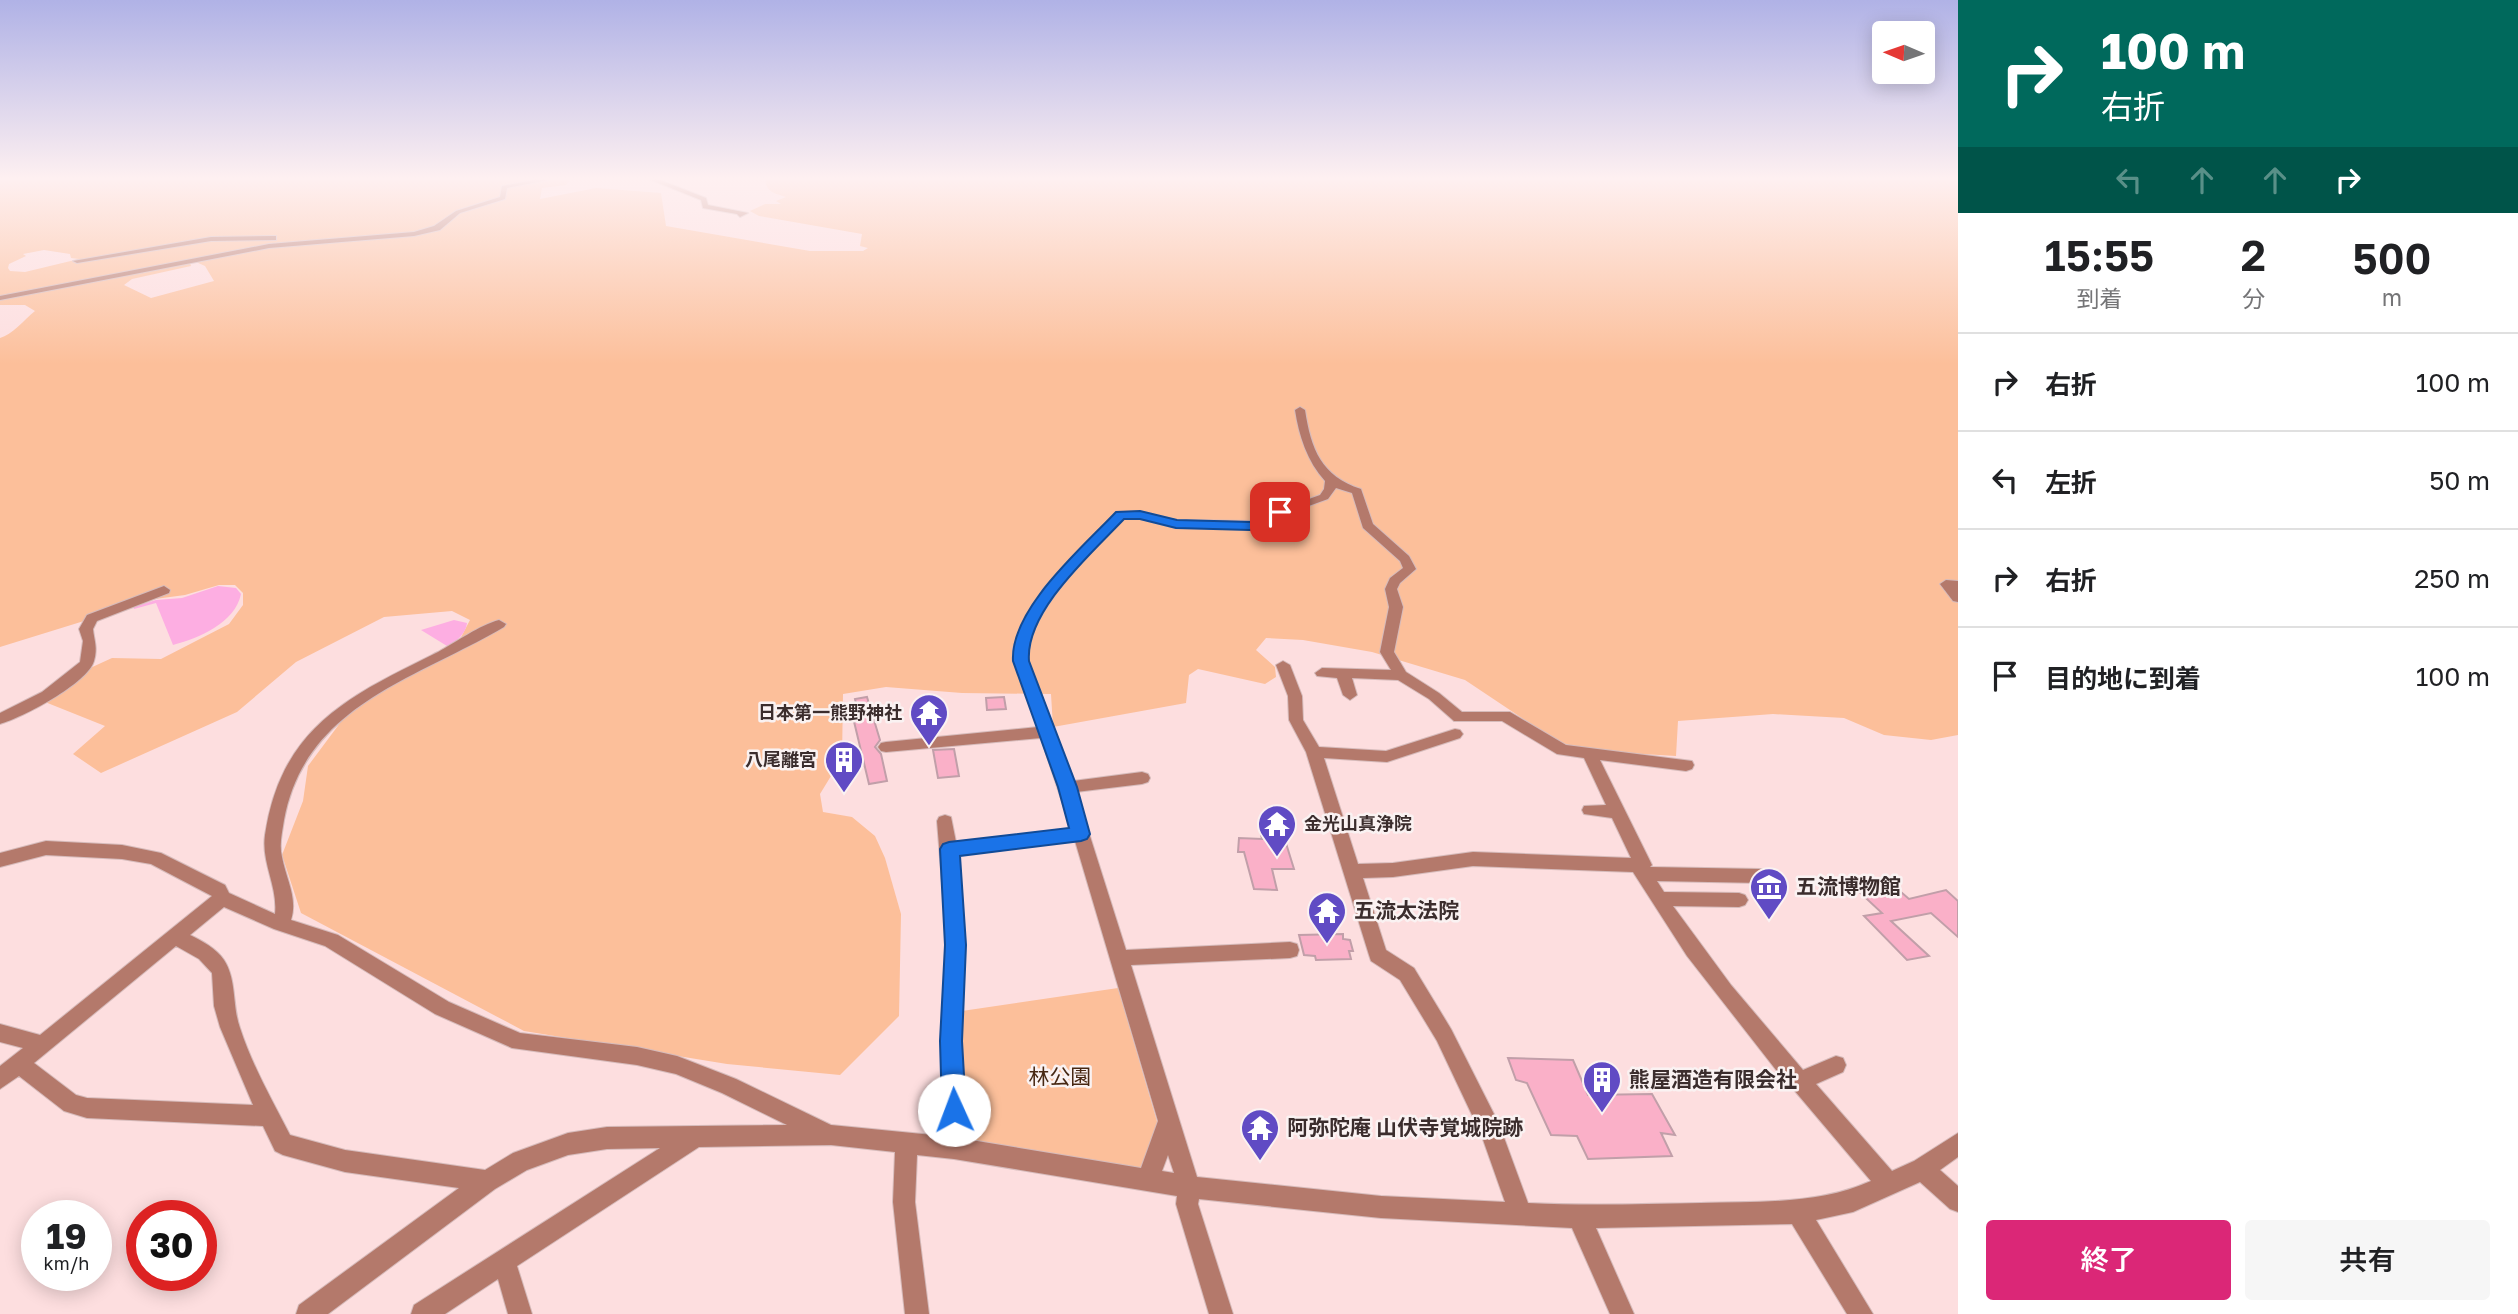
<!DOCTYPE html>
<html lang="ja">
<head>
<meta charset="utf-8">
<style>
	body { margin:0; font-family:"Golos Text","Noto Sans JP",sans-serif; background:#f6f6f6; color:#202124; height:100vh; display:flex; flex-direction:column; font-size:26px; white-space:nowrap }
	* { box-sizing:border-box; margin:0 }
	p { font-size:23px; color:#757577 }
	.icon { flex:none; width:38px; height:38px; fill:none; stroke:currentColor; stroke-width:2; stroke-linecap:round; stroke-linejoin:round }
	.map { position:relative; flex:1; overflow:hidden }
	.sheet { display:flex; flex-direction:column; background:#fff; width:560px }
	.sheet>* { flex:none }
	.banner { background:#00695c; color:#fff; overflow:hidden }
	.needle { width:46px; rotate:272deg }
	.tools { position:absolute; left:1872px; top:21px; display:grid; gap:14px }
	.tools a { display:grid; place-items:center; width:63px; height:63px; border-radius:7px; background:#fff; box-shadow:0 4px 18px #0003; font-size:35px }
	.speed { position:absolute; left:21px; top:1200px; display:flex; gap:14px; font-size:35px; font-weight:700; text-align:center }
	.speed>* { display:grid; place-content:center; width:91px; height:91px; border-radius:50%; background:#fff; box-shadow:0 4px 18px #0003; line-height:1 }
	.speed small { font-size:18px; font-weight:400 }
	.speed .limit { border:10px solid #d22; background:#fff; color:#111 }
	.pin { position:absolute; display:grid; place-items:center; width:60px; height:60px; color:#fff; margin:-30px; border-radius:14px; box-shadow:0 4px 10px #0006 }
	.me { position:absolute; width:77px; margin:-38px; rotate:358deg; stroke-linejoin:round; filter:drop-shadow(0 0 5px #0008) }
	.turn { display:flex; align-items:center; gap:24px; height:147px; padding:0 28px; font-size:32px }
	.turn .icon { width:91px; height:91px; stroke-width:2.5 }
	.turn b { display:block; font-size:49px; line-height:60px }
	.lanes { display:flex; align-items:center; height:66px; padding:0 28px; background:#0003; justify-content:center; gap:35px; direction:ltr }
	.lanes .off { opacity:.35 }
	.eta { display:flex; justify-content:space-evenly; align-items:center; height:119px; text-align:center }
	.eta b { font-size:42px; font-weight:600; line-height:49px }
	.button { display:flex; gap:14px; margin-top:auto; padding:14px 28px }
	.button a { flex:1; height:80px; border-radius:7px; background:#db2777; color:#fff; font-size:28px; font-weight:600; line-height:80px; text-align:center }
	.button a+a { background:#f6f6f6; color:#202124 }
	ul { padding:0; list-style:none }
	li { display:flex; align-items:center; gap:21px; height:98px; padding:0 28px; border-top:2px solid #e0e0e0 }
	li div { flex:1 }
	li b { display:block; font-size:26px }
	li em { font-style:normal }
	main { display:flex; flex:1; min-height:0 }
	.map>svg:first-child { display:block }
	.green { fill:#fcbf9a; fill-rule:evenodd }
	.water { fill:#fdaee2 }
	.building { fill:#fab0c8; stroke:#c19fa9; stroke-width:2 }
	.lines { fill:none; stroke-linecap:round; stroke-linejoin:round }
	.street-casing { stroke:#d6bbbb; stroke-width:2 }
	.street { fill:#b4796b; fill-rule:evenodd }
	.route { fill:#1a73e8; stroke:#114b97; stroke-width:2 }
	.labels { text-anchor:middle; stroke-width:5; stroke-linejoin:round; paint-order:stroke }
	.poi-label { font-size:18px; font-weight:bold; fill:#3b2d2d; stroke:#faf2f2; text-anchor:end }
	.near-poi-label { font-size:21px; font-weight:bold; fill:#3b2d2d; stroke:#faf2f2; text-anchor:start }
	.near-park-label { font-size:21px; fill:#472813; stroke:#faf2f2 }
</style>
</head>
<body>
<main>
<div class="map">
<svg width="1958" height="1314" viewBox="0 0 1958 1314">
	<rect width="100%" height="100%" fill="#fddedf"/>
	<g class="green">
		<path d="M0,180H570L566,185L542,188L540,199L596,188L661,193L666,226L810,251H863L868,248L860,246L862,234L759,216L750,211L765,204H781L776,201L786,197C775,193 767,193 765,180H1958V735L1931,740L1884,735L1844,718L1773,714L1678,721L1676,756L1592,751L1558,742L1465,680L1372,652L1303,640L1266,638L1256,650L1275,667L1276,677L1265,684L1198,669L1189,675L1186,703L1053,727L1051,694L962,693L886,687L843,694L842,758L820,794L823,812L852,817L875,836L885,858L901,914L899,1016L840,1075L727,1064L524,1031L301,913L282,855L303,801L308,766L349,711L458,643L470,620L452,611L384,617L296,662L237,712L101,773L73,754L105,726L45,702L88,669L112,658L161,659L229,624L243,605V593L235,585H219L185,595L155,599L0,647V338C12,335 24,320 35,311L25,305H0ZM44,250L70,254L71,258L79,259L25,272L10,271L8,268L9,264L26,256L23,254ZM196,262L205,266L214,281L151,298L124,285L132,279L191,266L190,263Z"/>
		<path d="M1118,988L1158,1125L1139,1173L955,1142L962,1011Z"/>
	</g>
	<g class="water">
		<path d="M218,586L236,588L241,594C235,623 199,638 173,645L156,603L134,609L133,607L156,600L182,598Z"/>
		<path d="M454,620L467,623C466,633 457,642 447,646L421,630Z"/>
	</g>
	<g class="building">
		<path d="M867,697L880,740L875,747L881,754L887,781L869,784L851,709L857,708L855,699Z"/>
		<path d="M1004,697L1006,709L987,710L986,698Z"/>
		<path d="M954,749L959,776L938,778L933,750Z"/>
		<path d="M1264,819L1275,820L1276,824H1280L1294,869H1272L1277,890L1254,889L1244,852H1238L1239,838L1262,839L1259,825H1264Z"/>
		<path d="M1886,879L1909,899L1946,890L1958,901V937L1931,913L1891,921L1929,956L1907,960L1864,916L1882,913L1854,887Z"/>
		<path d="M1343,934V939L1350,940L1353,951H1349L1351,959L1316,960L1315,956L1304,955L1299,935Z"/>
		<path d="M1508,1058L1573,1060L1588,1095L1652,1094L1675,1135L1661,1133L1672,1156L1588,1159L1577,1136L1551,1135L1527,1083L1516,1080Z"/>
	</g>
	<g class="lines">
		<defs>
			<g id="street">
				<path d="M534,180H548L507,188L505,199L460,213L440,230L414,236L269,248L0,300V296L269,244L414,232L434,226L456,211L500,197L502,186Z"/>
				<path d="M651,180H660L706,198L708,205L748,213L740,217L737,214L703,208L701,200Z"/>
				<path d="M273,236H276V240L211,241L77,263L73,261L211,237Z"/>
				<path d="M1300,407L1305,410C1311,449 1321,476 1361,489L1373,524L1409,556L1416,569L1400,583L1397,589L1403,607L1394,652L1406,672L1439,693L1462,712H1510L1566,745L1692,761L1694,765L1692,769L1686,771L1600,760L1652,865L1650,867L1761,869L1767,871L1770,876L1767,881L1761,883L1657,881L1664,892L1739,893L1745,895L1748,900L1745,905L1739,907L1673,906L1731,985L1803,1070L1836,1056L1843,1058L1846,1065L1843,1072L1816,1084L1892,1171L1914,1161L1958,1133V1157L1940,1170L1958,1186V1212L1950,1209L1920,1182L1853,1212L1816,1220L1873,1314H1847L1792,1224L1596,1228L1634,1314H1610L1572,1228L1381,1218L1199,1199L1198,1204L1233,1314H1209L1176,1204L1177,1196L954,1159L917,1155L915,1202L929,1314H905L893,1202L895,1152L831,1145L699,1147L517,1266L532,1314H508L498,1279L445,1314H411L414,1305L660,1148L607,1149L568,1155L527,1170L495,1189L328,1314H296L299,1305L459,1188L345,1172L283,1155L275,1151L263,1126L87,1118L64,1111L19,1076L0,1089V1066L23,1048L0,1042V1024L40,1035L212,896L151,864L122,859L46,855L0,867V853L46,841L122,845L161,853L225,885L229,893L275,914C278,886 261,863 265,835C281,727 349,696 438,652C456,642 480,625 499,620L506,624L504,627C416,679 305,705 284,820C282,833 279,845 282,857C286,879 298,898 291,920L338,935L449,1002L520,1033L637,1047L677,1056L736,1079L831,1125L943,1136L941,1041L947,945L937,821L939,817L945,815L951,817L956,842L1071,829L1041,738L886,752L881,751L878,747L881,743L886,742L1038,727L1014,661L1013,648L1043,589L1116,513L1140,511L1176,520L1255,521L1265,515L1320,495L1324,489L1325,481C1307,461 1299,436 1295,410ZM1336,488L1352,493L1363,528L1400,561L1403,568L1390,578L1385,589L1389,607L1380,652L1391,670L1322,668L1315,673L1317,676L1337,678L1343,695L1350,700L1357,695L1352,678L1398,680L1429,699L1454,721H1502L1557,754L1584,758L1606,805L1584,806L1582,810L1584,814L1612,818L1631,858L1473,852L1393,863L1358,864L1324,758L1387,762L1460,738L1463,734L1460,730L1455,729L1386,751L1319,747L1303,720L1302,696L1290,665L1283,661L1276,665L1288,696L1289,720L1306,752L1369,955L1371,961L1400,980L1437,1041L1481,1134L1505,1202L1381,1196L1197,1177L1131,965L1290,958L1297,956L1299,950L1297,944L1290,942L1126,950L1076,792L1142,784L1148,782L1150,778L1148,774L1142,772L1073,781L1028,661C1024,615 1093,551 1123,519H1140L1176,528L1258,529L1273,519L1328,499ZM1075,841L1158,1121L1141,1168L965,1139L961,1041L965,945L958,854ZM1473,866L1633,872L1687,956L1791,1089L1794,1090L1871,1181C1818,1205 1758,1201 1701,1203C1643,1204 1586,1206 1528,1203L1499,1124L1451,1029L1414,968L1386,950L1363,878L1393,877ZM224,907L274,929L325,946L435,1014L512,1048L637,1065L676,1074L722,1093L787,1125L607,1127L568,1133L513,1153L485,1170L345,1150L290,1135C272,1100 252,1065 240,1028C232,1006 237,980 224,960C216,948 202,941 190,935ZM176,946L199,959L212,973L214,1006L220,1027L253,1105L87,1098L76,1095L34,1063ZM1168,1155L1174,1173L1162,1171Z"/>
				<path d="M1946,580L1958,581V602L1953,601L1940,584Z"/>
				<path d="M164,586L170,590L169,593L97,621L93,629C94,640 98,648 94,661C88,683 22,718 0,724V713L42,692L80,662L83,641L79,629L87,615Z"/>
			</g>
		</defs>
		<use href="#street" class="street-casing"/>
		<use href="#street" class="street"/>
	</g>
	<linearGradient id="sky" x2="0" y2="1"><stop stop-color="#b0b2e6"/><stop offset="0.49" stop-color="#fef0f1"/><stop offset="1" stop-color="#fef0f1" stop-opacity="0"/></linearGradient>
	<rect width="1958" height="364" fill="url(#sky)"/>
	<path class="route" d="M1280,508L1285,509V515L1263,528L1250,530L1176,528L1140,519H1124C1092,553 1025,611 1029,661L1077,787L1090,834L1087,839L1081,841L960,856L966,945L962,1041L966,1110L962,1118L954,1121L945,1118L942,1110L940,1041L945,945L940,849L943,844L949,842L1069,828L1058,787L1013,661C1010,609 1082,548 1116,512L1140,511L1177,520L1250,522Z"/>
	<defs>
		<symbol id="temple-pin" viewBox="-11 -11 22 30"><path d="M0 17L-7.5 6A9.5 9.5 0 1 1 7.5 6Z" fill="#604bc4" stroke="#faf2f2"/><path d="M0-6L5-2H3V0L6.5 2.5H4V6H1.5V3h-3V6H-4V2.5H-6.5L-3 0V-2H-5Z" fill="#fff"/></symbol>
		<symbol id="building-pin" viewBox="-11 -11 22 30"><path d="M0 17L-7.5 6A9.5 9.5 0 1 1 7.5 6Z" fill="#604bc4" stroke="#faf2f2"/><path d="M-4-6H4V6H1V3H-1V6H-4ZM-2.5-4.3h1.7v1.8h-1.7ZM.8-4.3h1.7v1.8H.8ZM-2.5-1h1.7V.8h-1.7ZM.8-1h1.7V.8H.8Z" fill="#fff"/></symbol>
		<symbol id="museum-pin" viewBox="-11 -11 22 30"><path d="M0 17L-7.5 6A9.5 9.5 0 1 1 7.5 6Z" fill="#604bc4" stroke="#faf2f2"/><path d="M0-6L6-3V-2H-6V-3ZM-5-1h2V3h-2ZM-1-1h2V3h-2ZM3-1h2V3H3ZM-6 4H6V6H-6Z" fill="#fff"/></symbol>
	</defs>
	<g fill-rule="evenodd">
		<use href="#temple-pin" x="907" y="691" width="44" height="60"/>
		<use href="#building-pin" x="822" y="738" width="44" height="60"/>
		<use href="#temple-pin" x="1255" y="802" width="44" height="60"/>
		<use href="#museum-pin" x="1747" y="865" width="44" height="60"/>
		<use href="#temple-pin" x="1305" y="889" width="44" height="60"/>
		<use href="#building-pin" x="1580" y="1058" width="44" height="60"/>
		<use href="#temple-pin" x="1238" y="1106" width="44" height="60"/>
	</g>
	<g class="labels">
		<g class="poi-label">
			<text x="902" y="719">日本第一熊野神社</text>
			<text x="817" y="766">八尾離宮</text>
			<text x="1304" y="830" text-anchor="start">金光山真浄院</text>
		</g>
		<g class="near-poi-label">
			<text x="1796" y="894">五流博物館</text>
			<text x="1354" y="918">五流太法院</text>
			<text x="1629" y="1087">熊屋酒造有限会社</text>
			<text x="1287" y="1135">阿弥陀庵 山伏寺覚城院跡</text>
		</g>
		<g class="near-park-label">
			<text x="1060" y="1084">林公園</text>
		</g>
	</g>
</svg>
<div class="tools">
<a><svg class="needle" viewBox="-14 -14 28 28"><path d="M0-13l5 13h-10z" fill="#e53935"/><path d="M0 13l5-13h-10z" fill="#757577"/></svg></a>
</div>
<div class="speed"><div>19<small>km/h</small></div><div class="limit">30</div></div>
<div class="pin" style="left:1280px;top:512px;background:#d93025"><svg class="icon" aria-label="arrive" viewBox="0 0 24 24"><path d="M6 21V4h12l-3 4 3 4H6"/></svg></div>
<svg class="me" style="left:954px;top:1110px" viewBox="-20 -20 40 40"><circle r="19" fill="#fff"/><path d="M0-13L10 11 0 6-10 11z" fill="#1a73e8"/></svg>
</div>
<section class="sheet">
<div class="banner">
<div class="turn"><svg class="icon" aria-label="right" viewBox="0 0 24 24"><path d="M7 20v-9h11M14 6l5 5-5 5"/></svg><div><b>100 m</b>右折</div></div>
<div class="lanes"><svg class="icon off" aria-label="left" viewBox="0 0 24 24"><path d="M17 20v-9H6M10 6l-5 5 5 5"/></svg><svg class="icon off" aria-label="ahead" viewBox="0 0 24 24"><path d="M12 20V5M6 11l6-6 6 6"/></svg><svg class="icon off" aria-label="ahead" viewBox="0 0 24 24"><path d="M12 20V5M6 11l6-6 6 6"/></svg><svg class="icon" aria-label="right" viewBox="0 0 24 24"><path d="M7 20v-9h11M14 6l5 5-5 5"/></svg></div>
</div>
<div class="eta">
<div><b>15:55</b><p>到着</p></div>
<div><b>2</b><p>分</p></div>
<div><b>500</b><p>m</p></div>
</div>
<ul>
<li><svg class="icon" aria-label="right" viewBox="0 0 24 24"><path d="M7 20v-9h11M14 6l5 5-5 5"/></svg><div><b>右折</b></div><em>100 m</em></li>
<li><svg class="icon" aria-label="left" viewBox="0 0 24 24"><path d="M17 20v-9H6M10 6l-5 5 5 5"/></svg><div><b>左折</b></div><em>50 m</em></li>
<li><svg class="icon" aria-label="right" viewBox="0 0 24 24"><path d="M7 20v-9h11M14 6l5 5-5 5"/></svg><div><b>右折</b></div><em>250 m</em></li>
<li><svg class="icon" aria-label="arrive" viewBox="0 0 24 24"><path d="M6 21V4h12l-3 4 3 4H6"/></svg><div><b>目的地に到着</b></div><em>100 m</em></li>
</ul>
<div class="button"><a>終了</a><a>共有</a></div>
</section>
</main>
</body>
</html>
